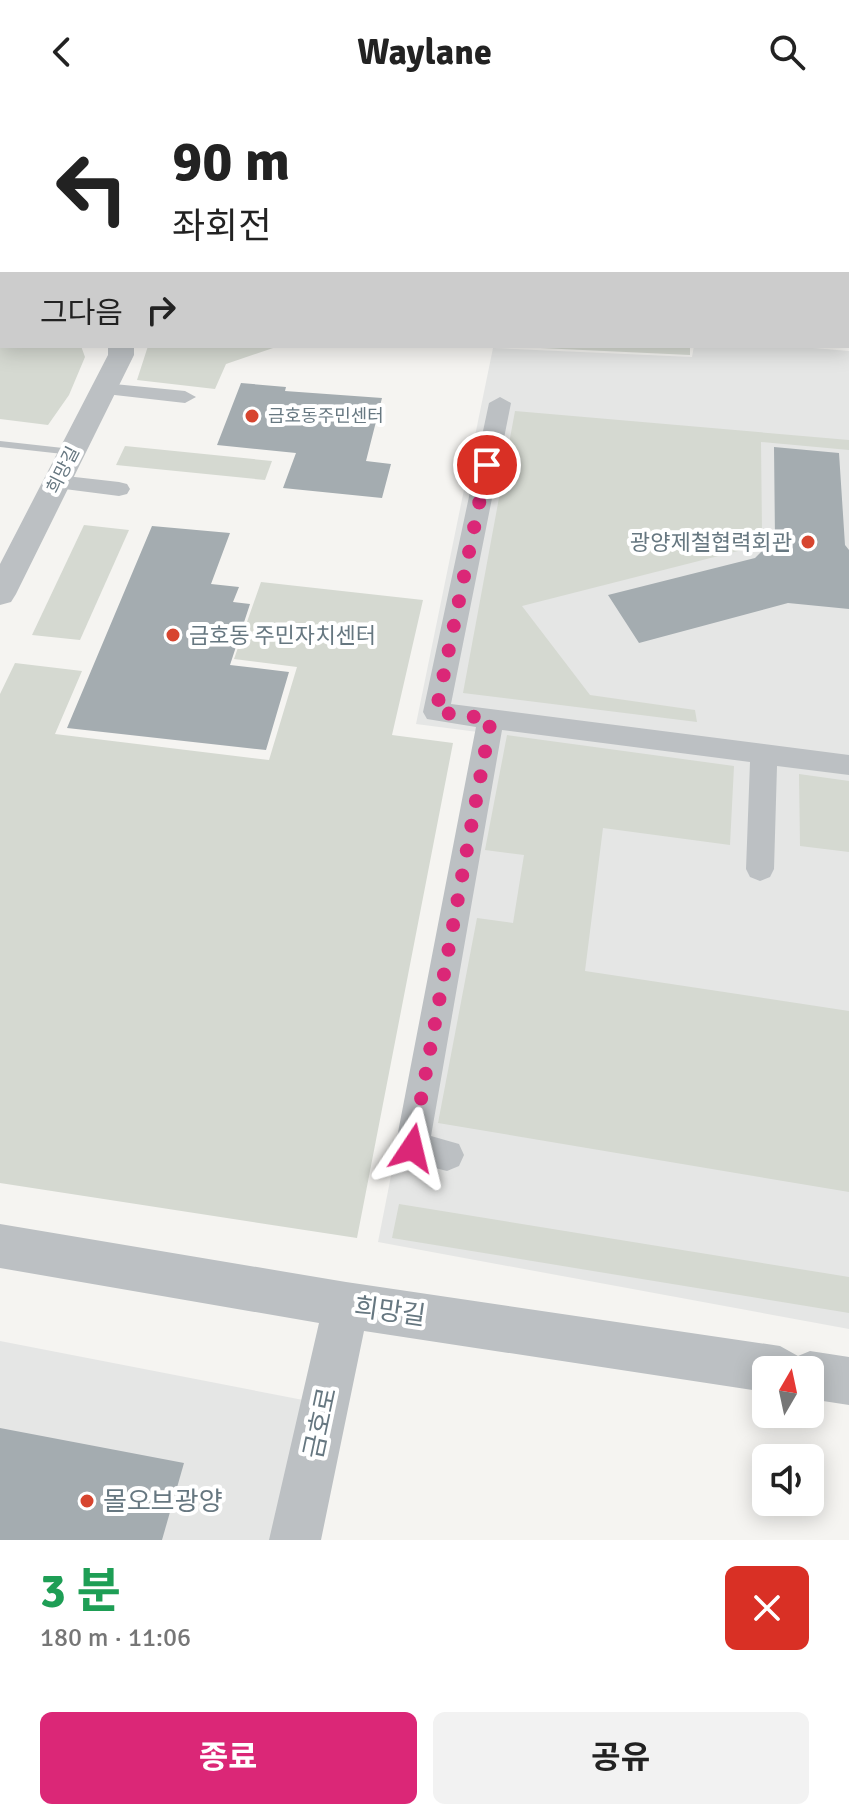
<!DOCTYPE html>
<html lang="ko">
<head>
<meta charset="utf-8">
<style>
	body { margin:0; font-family:Signika,"Noto Sans KR",sans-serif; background:#f2f2f2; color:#222; height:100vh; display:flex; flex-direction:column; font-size:30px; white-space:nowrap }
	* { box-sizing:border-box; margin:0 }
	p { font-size:26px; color:#767676 }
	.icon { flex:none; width:44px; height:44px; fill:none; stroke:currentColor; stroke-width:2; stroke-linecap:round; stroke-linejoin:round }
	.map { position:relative; height:1436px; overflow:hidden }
	.sheet { display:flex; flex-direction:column; background:#fff; flex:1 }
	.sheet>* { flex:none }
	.hud { position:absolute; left:0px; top:0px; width:850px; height:244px; box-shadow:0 4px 20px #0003; background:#fff; color:#222; overflow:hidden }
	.needle { width:52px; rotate:9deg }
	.tools { position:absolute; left:752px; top:1252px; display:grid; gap:16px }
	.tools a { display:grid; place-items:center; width:72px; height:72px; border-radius:12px; background:#fff; box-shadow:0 4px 20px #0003; font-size:40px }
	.pin { position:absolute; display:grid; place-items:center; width:68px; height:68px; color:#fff; margin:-34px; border:4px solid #fff; border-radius:50%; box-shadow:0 2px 8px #0007 }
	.me { position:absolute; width:88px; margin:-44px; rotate:10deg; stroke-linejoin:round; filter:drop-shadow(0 0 6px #0008) }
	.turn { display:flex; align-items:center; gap:28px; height:168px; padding:0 40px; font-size:36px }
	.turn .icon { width:104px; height:104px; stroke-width:2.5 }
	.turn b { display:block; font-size:56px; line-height:68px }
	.then { display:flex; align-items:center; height:76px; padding:0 40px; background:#0003; gap:16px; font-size:30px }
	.round { display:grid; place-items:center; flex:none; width:84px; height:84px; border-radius:12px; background:#f2f2f2 }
	.overview { display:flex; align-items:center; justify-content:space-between; height:136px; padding:0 40px }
	h1 { font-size:48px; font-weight:700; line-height:60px; color:#1e9e55 }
	.primary-button { display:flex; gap:16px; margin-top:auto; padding:16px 40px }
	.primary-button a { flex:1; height:92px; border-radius:12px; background:#db2777; color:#fff; font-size:32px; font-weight:700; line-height:92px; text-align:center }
	.primary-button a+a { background:#f2f2f2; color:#222 }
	header { display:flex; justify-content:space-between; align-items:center; height:104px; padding:0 40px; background:#fff; font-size:36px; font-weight:700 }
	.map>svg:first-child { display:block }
	.built { fill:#e5e6e5 }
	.green { fill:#d5d9d1 }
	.building { fill:#a4acb0 }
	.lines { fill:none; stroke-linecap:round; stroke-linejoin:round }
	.service { fill:#bcc0c3; fill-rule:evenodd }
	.minor { fill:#bcc0c3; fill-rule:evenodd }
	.tertiary { fill:#bcc0c3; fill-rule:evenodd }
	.route { stroke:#db2777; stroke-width:14; stroke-dasharray:0 25.2 }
	.poi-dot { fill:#d7452f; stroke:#fff; stroke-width:3 }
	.labels { text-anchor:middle; stroke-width:8; stroke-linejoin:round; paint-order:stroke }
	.far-poi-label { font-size:18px; fill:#667780; stroke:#fff; text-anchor:start }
	.far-street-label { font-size:18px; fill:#667780; stroke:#fff }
	.poi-label { font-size:22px; fill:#667780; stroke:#fff; text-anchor:end }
	.near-street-label { font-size:26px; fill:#667780; stroke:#fff }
	.near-poi-label { font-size:26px; fill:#667780; stroke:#fff; text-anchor:start }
</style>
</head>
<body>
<header><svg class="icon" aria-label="back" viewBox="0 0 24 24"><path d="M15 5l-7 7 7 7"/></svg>Waylane<svg class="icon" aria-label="search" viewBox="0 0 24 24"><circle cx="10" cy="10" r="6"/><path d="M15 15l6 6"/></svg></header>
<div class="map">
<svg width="849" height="1436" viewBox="0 0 849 1436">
	<rect width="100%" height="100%" fill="#f5f4f1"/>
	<g class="built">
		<path d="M694,242H789L849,247V1225L378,1138L478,628L416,620L493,244L692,253Z"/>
		<path d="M0,1237L324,1300L294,1436H0Z"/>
	</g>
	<g class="green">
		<path d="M296,0H849V244L824,242H848V2H290Z"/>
		<path d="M0,158L2,242H81L85,253L69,291L48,321L0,315Z"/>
		<path d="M148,242H279L226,260L215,285L137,276Z"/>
		<path d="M497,242H690V251Z"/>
		<path d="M515,307L849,336V346L761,338L762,427L742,446L522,502L590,591L695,606L697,618L463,589Z"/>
		<path d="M125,342L272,357L265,376L116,361Z"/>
		<path d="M84,421L129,426L80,536L32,531Z"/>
		<path d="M261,478L423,496L392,631L453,639L357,1134L0,1079V590L15,559L82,567L55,630L269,656L297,563L234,555Z"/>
		<path d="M507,631L734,662L730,741L603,724L585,867L849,907V1088L438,1019L477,814L513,819L524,751L485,746Z"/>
		<path d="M799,670L849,677V748L800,742Z"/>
		<path d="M399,1100L849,1173V1209L392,1134Z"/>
	</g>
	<g class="building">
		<path d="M241,279L286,283L285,287L382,294L366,357L391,360L382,394L283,384L296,349L217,341Z"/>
		<path d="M774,343L839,349L845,441L849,446V505L788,499L639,539L608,491L755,454L775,434Z"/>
		<path d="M152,422L230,429L211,480L239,483L233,498L250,500L230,561L289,568L266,646L67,624Z"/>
		<path d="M0,1324L184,1359L162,1436H0Z"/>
	</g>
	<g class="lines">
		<path class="service" d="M0,337L72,345L77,348L72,351L0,343Z"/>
		<g class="minor">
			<path d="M260,0H280L259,2Z"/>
			<path d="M104,279L185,287L196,293L185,299L97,289L94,285Z"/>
			<path d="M500,293L511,299L451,600L849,651V671L777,662L774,765L770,773L760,777L750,773L746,765L750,658L502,626L431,1032L459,1040L464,1051L459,1062L447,1067L400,1055L395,1044L476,623L427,615L423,608L489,299Z"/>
			<path d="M57,371L119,378L127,380L130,385L127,390L119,392L49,383L46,378L49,373Z"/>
		</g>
		<g class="tertiary">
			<rect x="0" y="110" width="2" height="15"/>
			<path d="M108,242H134V251L16,490L11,498L0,501V460L108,251Z"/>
			<path d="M0,1120L346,1178L780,1242L798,1252L810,1247L849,1253V1301L810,1295V1266H766V1288L364,1227L321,1436H269L319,1219L0,1164Z"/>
		</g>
	</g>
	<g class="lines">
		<path class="route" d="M412,1044L491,615L436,608L487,361"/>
	</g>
	<g class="poi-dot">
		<circle cx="252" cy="312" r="8"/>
		<circle cx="808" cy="438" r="8"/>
		<circle cx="173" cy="531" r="8"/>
		<circle cx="87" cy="1397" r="8"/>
	</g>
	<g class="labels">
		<g class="far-poi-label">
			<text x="268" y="318">금호동주민센터</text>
		</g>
		<g class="far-street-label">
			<text transform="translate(63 366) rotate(-63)" y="6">희망길</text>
		</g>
		<g class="poi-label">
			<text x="792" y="446">광양제철협력회관</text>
			<text x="189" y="539" text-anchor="start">금호동 주민자치센터</text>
		</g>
		<g class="near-street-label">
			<text transform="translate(390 1207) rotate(8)" y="9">희망길</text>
			<text transform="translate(320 1319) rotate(-78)" y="9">금호로</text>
		</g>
		<g class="near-poi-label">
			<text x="103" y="1406">몰오브광양</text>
		</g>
	</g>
</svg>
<div class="tools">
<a><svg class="needle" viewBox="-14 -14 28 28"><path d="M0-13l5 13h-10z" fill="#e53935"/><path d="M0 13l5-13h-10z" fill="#767676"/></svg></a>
<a><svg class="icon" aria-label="sound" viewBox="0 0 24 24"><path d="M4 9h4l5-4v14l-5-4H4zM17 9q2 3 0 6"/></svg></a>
</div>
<div class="pin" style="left:487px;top:361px;background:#d93025"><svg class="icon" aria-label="arrive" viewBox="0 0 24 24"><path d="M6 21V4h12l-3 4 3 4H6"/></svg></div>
<svg class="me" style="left:412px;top:1044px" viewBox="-20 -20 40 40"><path d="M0-17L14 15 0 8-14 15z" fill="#db2777" stroke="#fff" stroke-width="4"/></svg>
<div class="hud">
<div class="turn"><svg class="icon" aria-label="left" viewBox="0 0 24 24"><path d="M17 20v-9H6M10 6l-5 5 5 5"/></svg><div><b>90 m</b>좌회전</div></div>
<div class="then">그다음<svg class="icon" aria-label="right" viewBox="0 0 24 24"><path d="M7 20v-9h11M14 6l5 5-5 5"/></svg></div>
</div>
</div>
<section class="sheet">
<div class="overview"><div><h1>3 분</h1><p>180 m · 11:06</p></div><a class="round" style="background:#d93025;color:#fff"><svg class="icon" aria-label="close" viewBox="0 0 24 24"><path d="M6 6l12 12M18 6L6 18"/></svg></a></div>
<div class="primary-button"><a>종료</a><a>공유</a></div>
</section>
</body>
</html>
